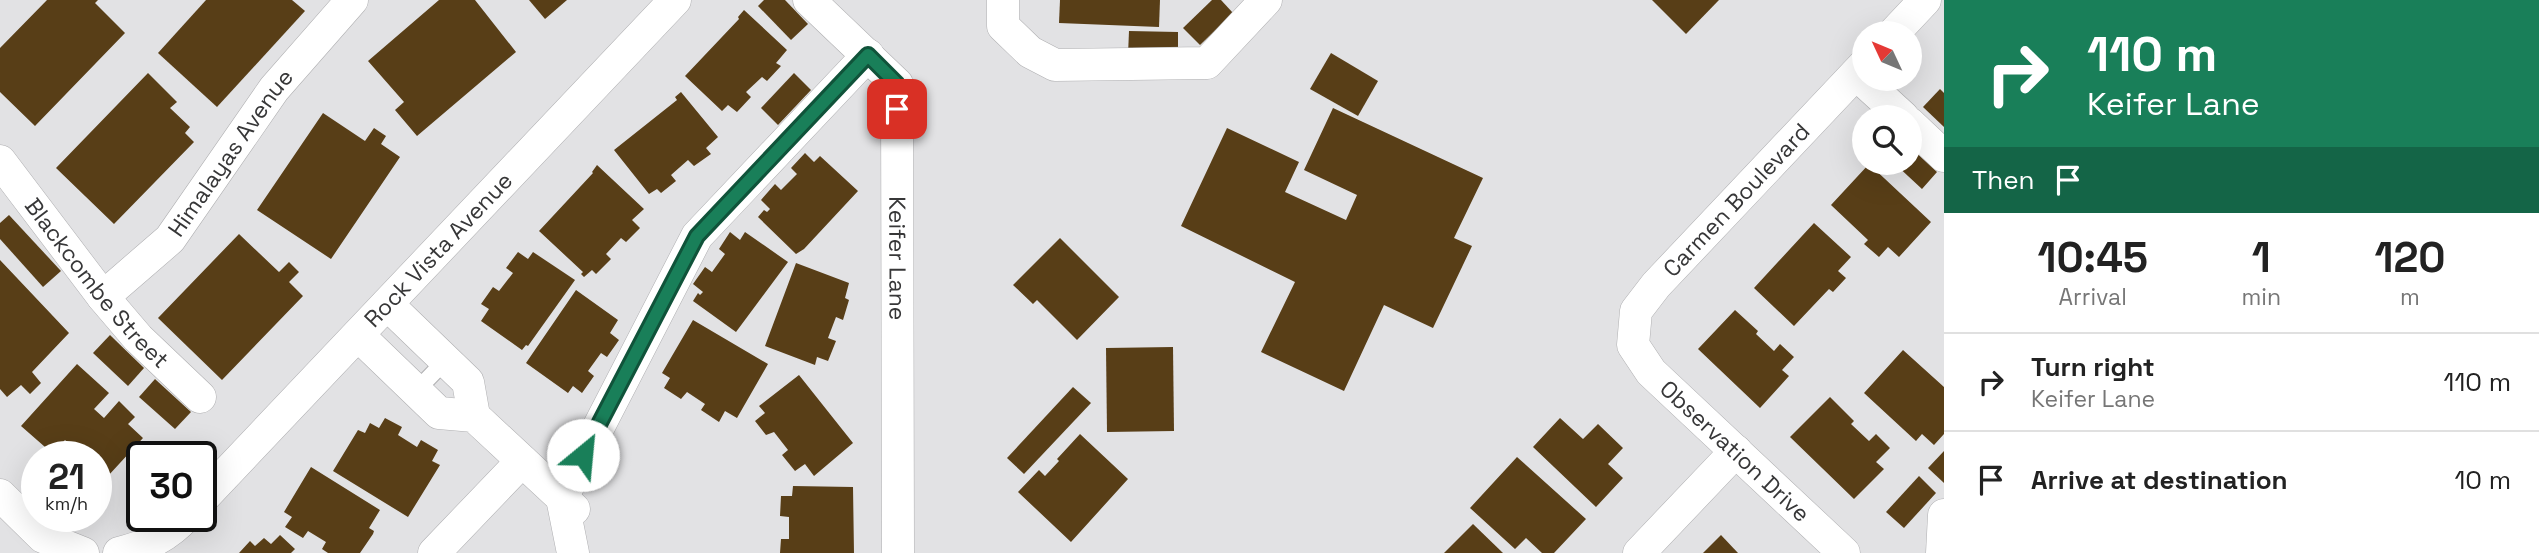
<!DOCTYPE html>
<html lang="en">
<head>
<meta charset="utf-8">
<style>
	body { margin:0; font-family:"Space Grotesk",sans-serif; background:#f6f6f6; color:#222; height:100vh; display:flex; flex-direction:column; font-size:26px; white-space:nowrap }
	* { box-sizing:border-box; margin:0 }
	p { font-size:23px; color:#767676 }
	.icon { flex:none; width:38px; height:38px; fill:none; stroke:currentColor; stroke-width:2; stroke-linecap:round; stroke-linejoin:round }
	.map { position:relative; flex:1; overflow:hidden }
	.drawer { display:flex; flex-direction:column; background:#fff; width:595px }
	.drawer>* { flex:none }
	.banner { background:#197f59; color:#fff; overflow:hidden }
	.needle { width:46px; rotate:314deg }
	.controls { position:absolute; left:1852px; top:21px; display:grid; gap:14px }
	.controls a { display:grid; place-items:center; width:70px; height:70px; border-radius:50%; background:#fff; box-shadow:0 7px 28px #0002; font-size:35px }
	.speed { position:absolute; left:21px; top:441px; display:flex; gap:14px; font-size:35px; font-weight:700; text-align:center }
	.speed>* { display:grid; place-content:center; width:91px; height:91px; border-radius:50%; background:#fff; box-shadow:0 7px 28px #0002; line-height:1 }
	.speed small { font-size:18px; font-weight:400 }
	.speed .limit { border:4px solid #111; border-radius:10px; background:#fff; color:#111 }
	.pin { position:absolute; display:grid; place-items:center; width:60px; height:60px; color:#fff; margin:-30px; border-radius:14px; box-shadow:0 4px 10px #0006 }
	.me { position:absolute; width:77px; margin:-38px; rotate:28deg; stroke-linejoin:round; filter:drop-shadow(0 0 5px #0008) }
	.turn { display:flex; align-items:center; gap:24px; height:147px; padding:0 28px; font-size:32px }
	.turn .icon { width:91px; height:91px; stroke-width:2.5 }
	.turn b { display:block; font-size:49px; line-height:60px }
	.then { display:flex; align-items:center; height:66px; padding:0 28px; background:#0003; gap:14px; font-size:26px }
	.eta { display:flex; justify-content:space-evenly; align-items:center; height:119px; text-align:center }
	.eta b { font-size:42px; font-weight:800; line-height:49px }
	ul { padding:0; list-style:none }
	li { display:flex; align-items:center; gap:21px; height:98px; padding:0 28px; border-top:2px solid #e0e0e0 }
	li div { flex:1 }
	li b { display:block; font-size:26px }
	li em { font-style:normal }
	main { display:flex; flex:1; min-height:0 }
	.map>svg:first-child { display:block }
	.building { fill:#583e17 }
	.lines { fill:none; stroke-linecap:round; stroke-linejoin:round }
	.lane-casing { stroke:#afafb1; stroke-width:18 }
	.street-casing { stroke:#afafb1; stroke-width:33 }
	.lane { stroke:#fff; stroke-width:16 }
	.street { stroke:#fff; stroke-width:32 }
	.route-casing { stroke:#10533a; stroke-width:18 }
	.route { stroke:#197f59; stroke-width:12 }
	.labels { text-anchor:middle; stroke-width:7; stroke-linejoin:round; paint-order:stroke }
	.street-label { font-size:23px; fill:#373738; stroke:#fff }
</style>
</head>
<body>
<main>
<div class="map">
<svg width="1944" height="553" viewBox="0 0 1944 553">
	<rect width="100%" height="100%" fill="#e2e2e4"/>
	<g class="building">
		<path d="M47,0H98L95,3L125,33L35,126L0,92V48Z"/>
		<path d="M206,0H292L305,11L217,107L158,53Z"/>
		<path d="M439,0H475L516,52L417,136L395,110L404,102L368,61Z"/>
		<path d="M529,0H567L545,19Z"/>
		<path d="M764,0H785L808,24L791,40L758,6Z"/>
		<path d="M1060,0H1160L1159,27L1059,23Z"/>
		<path d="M1212,0H1221L1233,13L1200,45L1183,28Z"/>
		<path d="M1652,0H1719L1686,34Z"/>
		<path d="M744,10L787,50L776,63L781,66L767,81L762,77L746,92L751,97L737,112L728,105L722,111L685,76L739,19L738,17Z"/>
		<path d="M1129,31L1178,32V56L1128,55Z"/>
		<path d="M1331,53L1378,81L1358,116L1310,89Z"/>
		<path d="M148,73L177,102L170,108L190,127L185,133L194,142L114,224L56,168Z"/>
		<path d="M794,73L811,90L778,125L761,108Z"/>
		<path d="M1940,89L1944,93V127L1923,107Z"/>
		<path d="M681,92L718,137L706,148L711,154L694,166L688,160L671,175L676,181L661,193L657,189L649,194L614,150L677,100L675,97Z"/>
		<path d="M1333,108L1483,178L1454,238L1472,246L1433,328L1384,305L1344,391L1261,352L1295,282L1181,226L1227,128L1299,162L1285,192L1346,220L1357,195L1304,170Z"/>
		<path d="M323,113L365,141L374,128L386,136L381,144L400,157L331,259L257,210Z"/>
		<path d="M1909,146L1937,172L1922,189L1894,163H1909Z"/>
		<path d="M805,153L814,162L820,156L858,191L804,249L796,254L758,217L764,210L767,212L770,209L761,200L775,184L781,190L797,174L791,168Z"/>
		<path d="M1869,164L1931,222L1899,257L1888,247L1879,257L1864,244L1868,240L1831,205Z"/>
		<path d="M597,165L644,209L632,220L640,228L626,242L621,238L606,254L611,259L596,274L592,270L584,277L581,274L583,272L539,231L593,173L592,172Z"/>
		<path d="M9,215L61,271L43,287L0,239V223Z"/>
		<path d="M1814,223L1851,257L1838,271L1846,278L1833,292L1829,289L1794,326L1754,288Z"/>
		<path d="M730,232L740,240L745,232L788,262L736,332L693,301L698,293L700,295L703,292L693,284L705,267L712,272L725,254L719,249Z"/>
		<path d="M239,234L279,272L289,262L299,272L289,282L303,296L222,380L158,318Z"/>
		<path d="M1060,238L1119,297L1077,340L1037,300L1033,304L1013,285Z"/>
		<path d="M518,252L528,259L533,252L575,280L528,346L526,345L522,350L481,321L489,309L481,304L493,287L499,291L513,273L506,268Z"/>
		<path d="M0,260L69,333L32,372L41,383L30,394L21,385L7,397L0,389Z"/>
		<path d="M796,263L849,283L845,298L849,300L843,320L836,317L828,338L836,341L828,361L817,357L815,365L765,346Z"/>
		<path d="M576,290L618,320L610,333L619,340L607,357L601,353L588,371L594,376L582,393L573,386L568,393L526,363Z"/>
		<path d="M1735,310L1758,331L1756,334L1774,351L1780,344L1794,357L1782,370L1789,376L1760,408L1698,349Z"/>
		<path d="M693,320L768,364L737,418L725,411L719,422L701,410L705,404L687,392L681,399L664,388L670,378L662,373Z"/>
		<path d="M110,335L144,368L128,386L93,353Z"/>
		<path d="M1173,347L1174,431L1107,432L1106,348Z"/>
		<path d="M1903,350L1944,387V434L1934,445L1922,434L1916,441L1864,393Z"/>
		<path d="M77,364L109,393L94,409L104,418L119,401L135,417L128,424L143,438L96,489V457H65L73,448L65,440L53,454L21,426Z"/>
		<path d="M799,375L853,443L814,476L805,464L795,471L782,455L788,450L774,432L766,435L755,421L765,413L759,406Z"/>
		<path d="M155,379L191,412L175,429L139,397Z"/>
		<path d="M1073,387L1091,403L1024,474L1007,458Z"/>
		<path d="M1830,397L1854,421L1851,424L1869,441L1876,434L1890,448L1876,462L1884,469L1854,499L1790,437Z"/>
		<path d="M385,418L402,427L398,435L417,447L421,440L438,450L432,461L440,465L408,517L333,471L358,430L365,433L370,423L379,428Z"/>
		<path d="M1560,418L1583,439L1598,424L1623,448L1608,464L1623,478L1596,507L1533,447Z"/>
		<path d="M1080,434L1128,479L1071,542L1018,492L1039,470L1045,476L1059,461L1057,459Z"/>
		<path d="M1944,451V483L1928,468Z"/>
		<path d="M1517,457L1586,519L1554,553H1542L1526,538L1515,549L1470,508Z"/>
		<path d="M311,467L380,510L369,528L374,531L373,534L360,553H328L322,549L326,542L308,531L303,538L285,527L292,517L284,512Z"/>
		<path d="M1919,476L1936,493L1904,528L1886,512Z"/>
		<path d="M793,486L853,487L854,553H780L781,539H789V517L780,516L781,496H792Z"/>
		<path d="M1473,524L1503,553H1444Z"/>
		<path d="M280,535L295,549L291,553H239L250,541L255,546L264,538L271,544Z"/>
		<path d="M1721,535L1738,553H1703Z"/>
	</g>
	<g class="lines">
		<defs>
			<path id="lane" d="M416,391L446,360"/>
			<g id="street">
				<path id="s1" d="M809,0L897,84L898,553"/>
				<path d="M1003,0V26L1030,52L1055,65L1207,63L1266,0"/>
				<path d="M1894,33L1925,0"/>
				<path d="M1856,74L1903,117"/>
				<path d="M1909,123L1944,156"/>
				<path id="s2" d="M0,161L103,297L138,338L200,397"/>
				<path id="s3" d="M103,297L170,239L274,89L352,0"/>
				<path d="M387,304L468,382L474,416"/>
				<path d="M358,335L439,413L474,416L574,509"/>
				<path d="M0,495L43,537L83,553"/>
				<path id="s4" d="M201,500L675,0"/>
				<path d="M119,553C146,546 167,537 186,516"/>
				<path d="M434,553L522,461"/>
				<path d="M573,553L562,498L697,236L868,55"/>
				<path d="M1639,553L1736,451"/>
				<path id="s5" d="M1844,553L1651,372L1633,345L1636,311L1656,285L1864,65"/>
				<path d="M1942,553L1944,515"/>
			</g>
		</defs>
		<use href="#lane" class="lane-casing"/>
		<use href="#street" class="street-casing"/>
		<use href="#lane" class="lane"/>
		<use href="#street" class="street"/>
	</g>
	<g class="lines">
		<defs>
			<path id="route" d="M583,455L697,236L868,55L897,84V109"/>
		</defs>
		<use href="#route" class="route-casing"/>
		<use href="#route" class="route"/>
	</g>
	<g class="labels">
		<g class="street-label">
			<text dy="8" stroke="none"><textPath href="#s3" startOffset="194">Himalayas Avenue</textPath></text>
			<text dy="8" stroke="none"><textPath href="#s5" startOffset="481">Carmen Boulevard</textPath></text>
			<text dy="8" stroke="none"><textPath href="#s4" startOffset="345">Rock Vista Avenue</textPath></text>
			<text dy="8" stroke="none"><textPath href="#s1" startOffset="296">Keifer Lane</textPath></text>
			<text dy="8" stroke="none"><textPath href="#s2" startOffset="156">Blackcombe Street</textPath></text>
			<text transform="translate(1735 451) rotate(43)" y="8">Observation Drive</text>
		</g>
	</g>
</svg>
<div class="controls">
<a><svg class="needle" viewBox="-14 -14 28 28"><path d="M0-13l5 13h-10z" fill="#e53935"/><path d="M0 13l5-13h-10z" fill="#767676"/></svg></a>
<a><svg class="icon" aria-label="search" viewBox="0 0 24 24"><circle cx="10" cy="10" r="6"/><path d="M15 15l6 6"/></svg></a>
</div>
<div class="speed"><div>21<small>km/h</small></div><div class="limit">30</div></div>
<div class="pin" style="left:897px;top:109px;background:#d93025"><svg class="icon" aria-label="arrive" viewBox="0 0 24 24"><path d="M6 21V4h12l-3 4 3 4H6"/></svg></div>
<svg class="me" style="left:583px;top:455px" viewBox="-20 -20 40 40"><circle r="19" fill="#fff"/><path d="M0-13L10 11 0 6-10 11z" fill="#197f59"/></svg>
</div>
<section class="drawer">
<div class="banner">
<div class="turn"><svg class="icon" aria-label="right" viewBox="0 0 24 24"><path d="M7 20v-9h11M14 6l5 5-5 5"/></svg><div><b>110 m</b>Keifer Lane</div></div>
<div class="then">Then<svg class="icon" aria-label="arrive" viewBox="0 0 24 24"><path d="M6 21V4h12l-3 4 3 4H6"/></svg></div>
</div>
<div class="eta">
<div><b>10:45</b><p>Arrival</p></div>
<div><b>1</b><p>min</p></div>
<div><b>120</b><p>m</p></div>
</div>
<ul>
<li><svg class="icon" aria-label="right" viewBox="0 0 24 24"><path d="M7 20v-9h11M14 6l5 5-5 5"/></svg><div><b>Turn right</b><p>Keifer Lane</p></div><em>110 m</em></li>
<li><svg class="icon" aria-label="arrive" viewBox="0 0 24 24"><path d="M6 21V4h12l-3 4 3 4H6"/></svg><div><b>Arrive at destination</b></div><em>10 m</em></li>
</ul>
</section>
</main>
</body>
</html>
